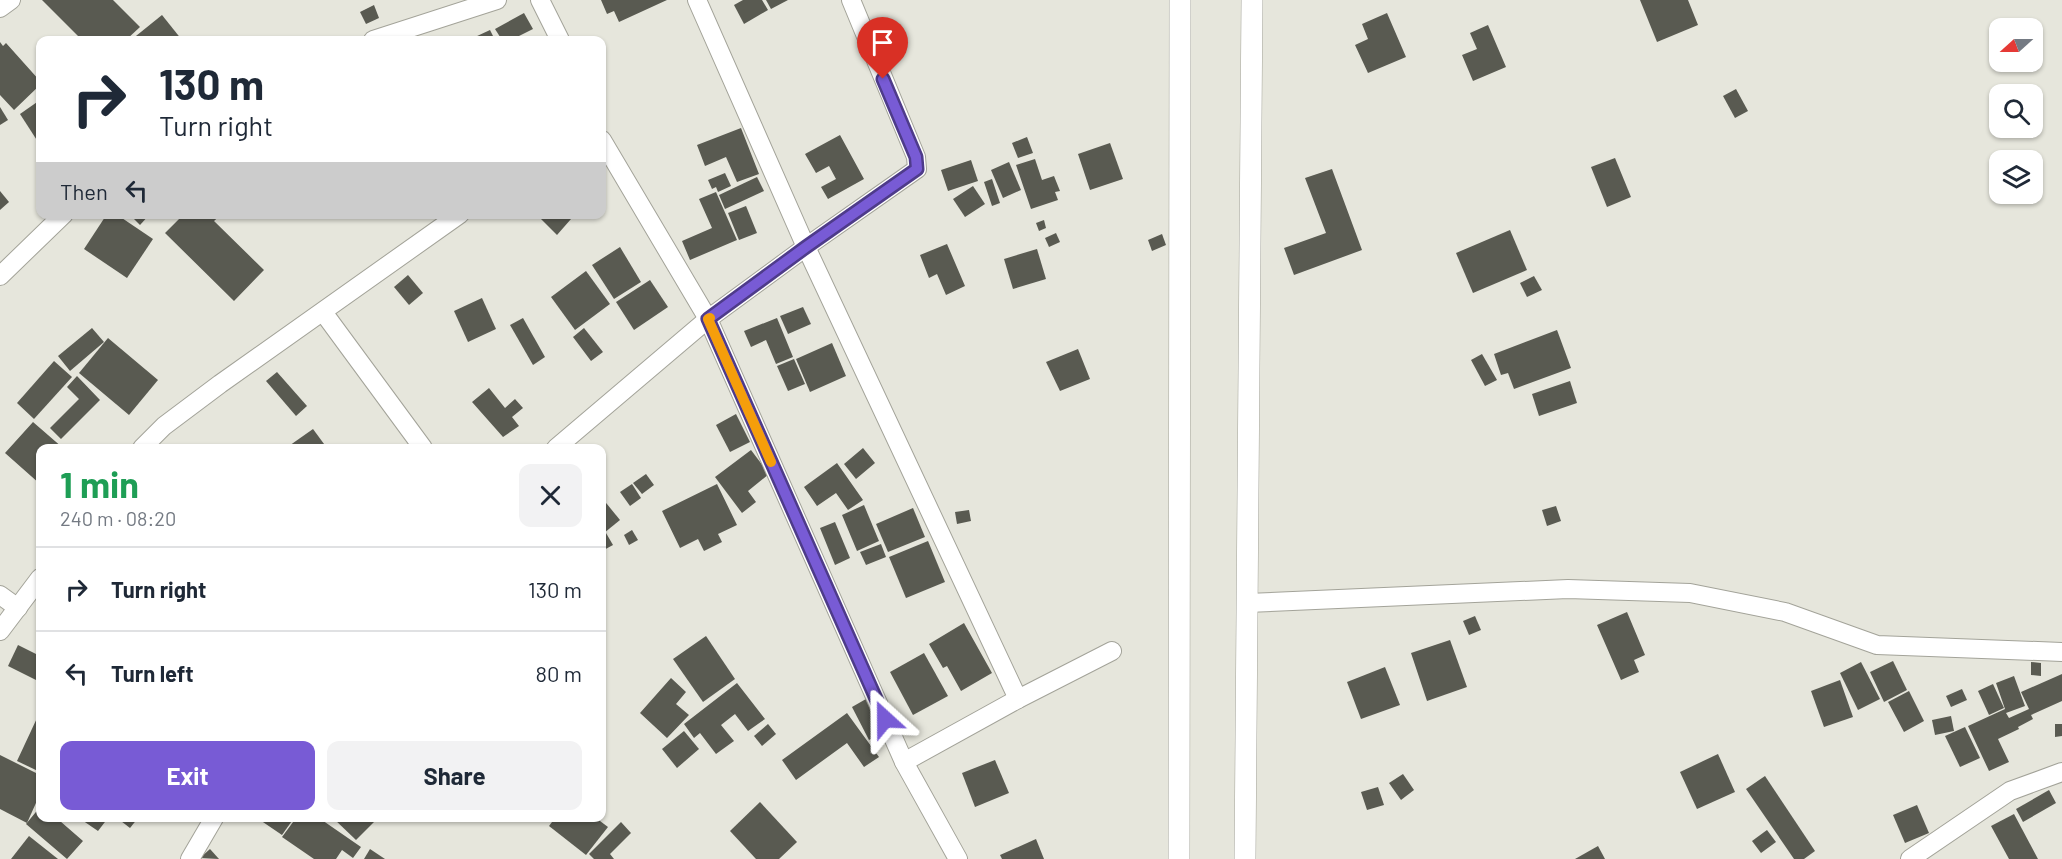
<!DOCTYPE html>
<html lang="en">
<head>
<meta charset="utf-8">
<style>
	body { margin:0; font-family:Barlow,sans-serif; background:#f2f2f3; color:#1f2937; height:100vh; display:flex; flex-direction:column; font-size:22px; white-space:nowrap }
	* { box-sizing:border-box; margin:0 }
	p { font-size:20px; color:#747a83 }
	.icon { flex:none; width:33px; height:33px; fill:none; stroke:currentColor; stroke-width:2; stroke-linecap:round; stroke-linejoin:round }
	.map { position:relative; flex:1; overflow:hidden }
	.drawer { position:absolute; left:36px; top:444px; width:570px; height:378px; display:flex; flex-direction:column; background:#fff; border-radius:12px; box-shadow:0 2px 4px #0004 }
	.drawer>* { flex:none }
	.hud { position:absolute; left:36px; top:36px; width:570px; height:183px; border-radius:12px; box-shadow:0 2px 4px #0004; background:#fff; color:#1f2937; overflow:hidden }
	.needle { width:39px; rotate:249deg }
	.buttons { position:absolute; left:1989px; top:18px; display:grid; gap:12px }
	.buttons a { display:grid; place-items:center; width:54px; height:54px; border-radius:12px; background:#fff; box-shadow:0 2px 4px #0004; font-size:30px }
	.pin { position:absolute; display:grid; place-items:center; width:51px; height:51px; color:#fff; margin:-62px -26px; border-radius:50% 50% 50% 0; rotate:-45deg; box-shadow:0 0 6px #0007 }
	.pin .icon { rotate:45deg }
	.me { position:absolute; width:66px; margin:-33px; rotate:336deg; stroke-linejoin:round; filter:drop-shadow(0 0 4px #0008) }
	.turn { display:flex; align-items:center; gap:21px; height:126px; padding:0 24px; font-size:27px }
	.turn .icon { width:78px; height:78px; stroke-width:2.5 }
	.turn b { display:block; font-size:42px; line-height:51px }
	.then { display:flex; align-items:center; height:57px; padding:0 24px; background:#0003; gap:12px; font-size:22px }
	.round { display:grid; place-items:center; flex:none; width:63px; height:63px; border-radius:12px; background:#f2f2f3 }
	.headline { display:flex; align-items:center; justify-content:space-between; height:102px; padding:0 24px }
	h1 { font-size:36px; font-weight:700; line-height:45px; color:#1e9e55 }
	.action { display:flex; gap:12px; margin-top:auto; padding:12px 24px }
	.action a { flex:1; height:69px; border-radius:12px; background:#785bd5; color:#fff; font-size:24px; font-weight:700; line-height:69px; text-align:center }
	.action a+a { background:#f2f2f3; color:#1f2937 }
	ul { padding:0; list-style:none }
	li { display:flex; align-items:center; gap:18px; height:84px; padding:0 24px; border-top:2px solid #e0e1e3 }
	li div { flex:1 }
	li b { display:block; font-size:22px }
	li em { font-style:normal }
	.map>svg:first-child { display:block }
	.building { fill:#595a51 }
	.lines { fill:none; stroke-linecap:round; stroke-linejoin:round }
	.minor-casing { stroke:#a3a399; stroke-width:20 }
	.tertiary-casing { stroke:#a3a399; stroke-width:22 }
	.minor { stroke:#fff; stroke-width:18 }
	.tertiary { stroke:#fff; stroke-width:21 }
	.route-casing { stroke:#4e3b8a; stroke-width:15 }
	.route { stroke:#785bd5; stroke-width:10 }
	.slow { stroke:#f59e0b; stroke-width:10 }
</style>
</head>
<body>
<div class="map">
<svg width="2062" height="859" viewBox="0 0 2062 859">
	<rect width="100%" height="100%" fill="#e6e6dc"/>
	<g class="building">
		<path d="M42,0H113L140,27L126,40H82Z"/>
		<path d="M601,0H667L619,22L614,11L607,14Z"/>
		<path d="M743,0H762L768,10L744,24L734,5Z"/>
		<path d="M766,0H788L771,9Z"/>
		<path d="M1640,0H1688L1698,25L1657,42Z"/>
		<path d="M374,5L379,18L366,24L360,12Z"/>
		<path d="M524,13L533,29L511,40H502L495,29Z"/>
		<path d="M1387,13L1406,57L1368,73L1355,45L1368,39L1362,24Z"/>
		<path d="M162,15L182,40H131Z"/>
		<path d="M1488,25L1506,67L1473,81L1462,55L1477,49L1470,33Z"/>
		<path d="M490,30L495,40H476L475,37Z"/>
		<path d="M0,42L3,46L6,43L40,81V85L14,110L0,95Z"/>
		<path d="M1736,89L1748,111L1735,118L1723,96Z"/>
		<path d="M40,100V145L20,114Z"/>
		<path d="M0,107L8,120L0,125Z"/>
		<path d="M741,128L759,174L737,182L726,157L705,166L697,145Z"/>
		<path d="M840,135L864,179L828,199L821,187L836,179L829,166L816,173L805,154Z"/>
		<path d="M1027,137L1033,153L1018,158L1012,143Z"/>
		<path d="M1110,143L1123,179L1090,190L1078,154Z"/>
		<path d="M1615,158L1631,197L1607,207L1591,167Z"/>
		<path d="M1035,159L1042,180L1054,176L1060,191L1055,192L1058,200L1031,209L1016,165Z"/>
		<path d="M971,160L978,181L948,191L941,170Z"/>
		<path d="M1009,162L1021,190L1003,198L991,170Z"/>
		<path d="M1332,169L1362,250L1294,275L1284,248L1326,233L1305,178Z"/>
		<path d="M725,173L731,186L718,192L716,187L712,189L708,180Z"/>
		<path d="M757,177L764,191L725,209L719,195Z"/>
		<path d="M992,179L1000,203L992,206L984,182Z"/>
		<path d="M973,186L985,204L965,217L953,199Z"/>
		<path d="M0,191L9,202L0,210Z"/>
		<path d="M716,192L737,240L690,260L682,241L712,228L699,199Z"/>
		<path d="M746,206L757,233L739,240L728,213Z"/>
		<path d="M107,214H116L153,239L127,278L84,249Z"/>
		<path d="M129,214H150L140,225Z"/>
		<path d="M176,214H222L214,221L264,270L234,301L165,233L180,218Z"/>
		<path d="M536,214H566L571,219L557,235Z"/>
		<path d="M1044,220L1046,228L1039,231L1036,223Z"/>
		<path d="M1510,230L1527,270L1473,293L1456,253Z"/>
		<path d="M1056,233L1060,242L1049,247L1045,238Z"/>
		<path d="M1162,234L1166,245L1152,251L1148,240Z"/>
		<path d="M947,244L965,286L946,295L937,274L929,278L920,255Z"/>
		<path d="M620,247L641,282L614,299L592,265Z"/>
		<path d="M1037,249L1046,279L1013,289L1004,259Z"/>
		<path d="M586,271L610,304L575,330L551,297Z"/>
		<path d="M408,275L423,293L409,305L394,287Z"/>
		<path d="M1534,276L1542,290L1527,297L1520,283Z"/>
		<path d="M650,280L668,307L634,330L616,302Z"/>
		<path d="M482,298L496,329L468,342L454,311Z"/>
		<path d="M803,307L811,324L788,334L780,316Z"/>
		<path d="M523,318L545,357L533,365L510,325Z"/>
		<path d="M777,318L793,357L776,364L766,340L751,347L744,331Z"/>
		<path d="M92,328L104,342L70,371L58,356Z"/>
		<path d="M584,328L603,352L591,361L573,337Z"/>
		<path d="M1557,330L1571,368L1514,389L1508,373L1501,375L1494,354Z"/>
		<path d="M108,338L158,380L129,415L79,373Z"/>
		<path d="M832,343L846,376L810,392L796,359Z"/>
		<path d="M1078,349L1090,379L1060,391L1046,362Z"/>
		<path d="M1482,354L1497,380L1485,386L1471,360Z"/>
		<path d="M794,359L805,384L788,391L777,366Z"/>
		<path d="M54,361L72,377L34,419L17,403Z"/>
		<path d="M277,372L307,406L296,416L266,381Z"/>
		<path d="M77,376L100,400L61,439L50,428L79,399L67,387Z"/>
		<path d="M1570,381L1577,403L1539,416L1532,394Z"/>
		<path d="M489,388L505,408L515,399L523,408L512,417L519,426L503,437L472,402Z"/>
		<path d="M736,414L750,442L730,452L716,425Z"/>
		<path d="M33,422L63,448H40V484L5,453Z"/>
		<path d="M313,429L327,448H286Z"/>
		<path d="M863,448L875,463L856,479L844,464Z"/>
		<path d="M751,450L769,474L748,491L756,502L742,513L715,477Z"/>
		<path d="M837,463L863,500L848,510L836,493L817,506L804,487Z"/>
		<path d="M646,474L654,485L642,494L633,483Z"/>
		<path d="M632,484L641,498L630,506L620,492Z"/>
		<path d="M717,484L737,525L718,534L722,542L704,551L698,539L680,548L662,511Z"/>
		<path d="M602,498L620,520L604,533L602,530Z"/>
		<path d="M864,505L879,541L857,551L842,515Z"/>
		<path d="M1556,506L1561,521L1547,526L1542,510Z"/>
		<path d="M913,508L925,537L888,552L876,524Z"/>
		<path d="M969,510L971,521L957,524L955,512Z"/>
		<path d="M835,522L850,558L835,565L820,528Z"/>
		<path d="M632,530L638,540L629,545L624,535Z"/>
		<path d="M606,533L613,545L602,551V536Z"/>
		<path d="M928,541L945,582L906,598L889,557Z"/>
		<path d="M881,544L886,557L866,565L860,552Z"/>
		<path d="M1627,612L1645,655L1634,660L1639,672L1621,680L1597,625Z"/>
		<path d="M1475,616L1481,630L1469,635L1463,621Z"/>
		<path d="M964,623L992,673L961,691L947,666L943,668L929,644Z"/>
		<path d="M706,636L735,679L703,702L673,659Z"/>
		<path d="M1450,640L1467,687L1427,701L1411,653Z"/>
		<path d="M18,645L40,656V682L8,666Z"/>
		<path d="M924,653L948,696L913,715L890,672Z"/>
		<path d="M1893,661L1907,690L1884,702L1870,672Z"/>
		<path d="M1861,662L1880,699L1858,710L1840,673Z"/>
		<path d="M2031,662L2041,663V676L2031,675Z"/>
		<path d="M1385,667L1400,705L1361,719L1347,682Z"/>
		<path d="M2062,674V701L2031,715L2033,719L2018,727L2019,729L1998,739L2009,762L1989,771L1968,726L2005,709L1996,683L2014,676L2025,706L2006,713L2009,718L2029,709L2021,692Z"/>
		<path d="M671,678L686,692L676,704L689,715L667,738L640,713Z"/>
		<path d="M1840,680L1853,717L1824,727L1811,691Z"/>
		<path d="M737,683L765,719L748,731L735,714L721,725L734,741L716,754L700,733L694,738L684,724Z"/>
		<path d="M1993,684L2004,708L1989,715L1978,691Z"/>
		<path d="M1962,689L1967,700L1951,707L1946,696Z"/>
		<path d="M1909,691L1924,721L1904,732L1888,702Z"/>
		<path d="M866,699L883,732L869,740L852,707Z"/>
		<path d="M847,713L879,757L864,767L847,743L796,780L782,760Z"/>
		<path d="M38,716L40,718V772L17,761Z"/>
		<path d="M1951,716L1954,731L1935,735L1932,720Z"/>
		<path d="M768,724L776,734L762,746L754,736Z"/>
		<path d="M2055,724H2062V736L2055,737Z"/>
		<path d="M1965,727L1980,758L1960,767L1945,736Z"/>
		<path d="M684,731L699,749L677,768L662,749Z"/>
		<path d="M1718,754L1735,792L1697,809L1680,772Z"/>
		<path d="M0,755L40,775V794L27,823L0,809Z"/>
		<path d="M995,760L1009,793L975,807L962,773Z"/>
		<path d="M1403,774L1414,790L1401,800L1389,783Z"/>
		<path d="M1765,776L1815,851L1804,859H1794L1746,789Z"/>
		<path d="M1378,787L1384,805L1367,810L1361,792Z"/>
		<path d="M2049,790L2056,803L2023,822L2016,809Z"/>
		<path d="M760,802L797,842L779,859H756L730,831Z"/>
		<path d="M1917,805L1929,833L1905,843L1893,815Z"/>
		<path d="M40,807V818H63L60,821L83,841L67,859L26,824Z"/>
		<path d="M2014,814L2038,859H2009L1991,826Z"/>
		<path d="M79,818H108L98,831Z"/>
		<path d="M117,818H138L130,828Z"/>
		<path d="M257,818H294L282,835Z"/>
		<path d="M296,818H319L361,847L353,858L342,850L336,859H314L282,837Z"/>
		<path d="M333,818H378L356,840Z"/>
		<path d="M555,818H596L608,827L586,855L549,826Z"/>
		<path d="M621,822L631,833L610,854L614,859H594L589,854Z"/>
		<path d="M1767,830L1776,842L1761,853L1752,841Z"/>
		<path d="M29,836L58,859H11Z"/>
		<path d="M1036,839L1044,859H1002L1000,855Z"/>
		<path d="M1598,846L1605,859H1575Z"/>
		<path d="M210,849L219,859L200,858Z"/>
		<path d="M370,849L385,859H364Z"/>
	</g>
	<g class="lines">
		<defs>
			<g id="minor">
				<path d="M540,0L560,40"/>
				<path d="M697,0L806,247L1018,699"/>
				<path d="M0,8L11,0"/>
				<path d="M373,40L497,0"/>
				<path d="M602,140L708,319L904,762L958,859"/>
				<path d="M0,276L64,214"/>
				<path d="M323,312L423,448"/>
				<path d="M142,448L164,426L220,384L460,214"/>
				<path d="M556,448L708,319L806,247L917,169L916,157L851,0"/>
				<path d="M0,595L18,608"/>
				<path d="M1247,603L1568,589L1690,593L1785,612L1877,645L2062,652"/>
				<path d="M0,631L40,578"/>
				<path d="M904,762L1018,699L1112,651"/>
				<path d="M190,859L214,818"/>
				<path d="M1910,859L2010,791L2062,772"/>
			</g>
			<g id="tertiary">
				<path d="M1179,859L1180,0"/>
				<path d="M1245,859L1252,0"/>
			</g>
		</defs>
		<use href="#minor" class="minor-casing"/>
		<use href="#tertiary" class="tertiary-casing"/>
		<use href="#minor" class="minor"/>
		<use href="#tertiary" class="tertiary"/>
	</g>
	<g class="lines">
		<defs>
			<path id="route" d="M883,79L916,157L917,169L806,247L708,319L885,719"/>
		</defs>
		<use href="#route" class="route-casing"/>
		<use href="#route" class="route"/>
		<path class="slow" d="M710,318L708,319L771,462"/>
	</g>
</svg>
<div class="buttons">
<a><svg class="needle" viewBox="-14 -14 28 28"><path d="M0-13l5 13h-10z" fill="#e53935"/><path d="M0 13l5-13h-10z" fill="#747a83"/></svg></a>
<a><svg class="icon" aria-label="search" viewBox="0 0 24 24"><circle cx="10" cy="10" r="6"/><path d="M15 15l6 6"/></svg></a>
<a><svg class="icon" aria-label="layers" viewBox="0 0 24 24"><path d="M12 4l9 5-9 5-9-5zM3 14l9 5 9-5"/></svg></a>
</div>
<div class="pin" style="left:883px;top:79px;background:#d93025"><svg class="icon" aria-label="arrive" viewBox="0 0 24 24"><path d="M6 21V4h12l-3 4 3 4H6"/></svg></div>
<svg class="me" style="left:885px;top:719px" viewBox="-20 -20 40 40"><path d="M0-17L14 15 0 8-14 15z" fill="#785bd5" stroke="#fff" stroke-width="4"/></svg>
<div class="hud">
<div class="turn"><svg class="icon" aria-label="right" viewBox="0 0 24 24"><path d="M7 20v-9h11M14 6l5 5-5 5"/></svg><div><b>130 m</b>Turn right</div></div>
<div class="then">Then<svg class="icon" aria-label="left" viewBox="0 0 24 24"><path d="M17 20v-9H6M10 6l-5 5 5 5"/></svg></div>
</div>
<section class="drawer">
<div class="headline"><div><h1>1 min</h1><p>240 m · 08:20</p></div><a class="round"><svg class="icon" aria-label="close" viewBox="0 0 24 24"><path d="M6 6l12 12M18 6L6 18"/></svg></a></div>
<ul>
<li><svg class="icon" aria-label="right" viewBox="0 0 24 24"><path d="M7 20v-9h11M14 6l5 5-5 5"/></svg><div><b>Turn right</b></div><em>130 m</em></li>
<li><svg class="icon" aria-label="left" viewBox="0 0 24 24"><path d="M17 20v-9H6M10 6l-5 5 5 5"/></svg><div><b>Turn left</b></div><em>80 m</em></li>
</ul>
<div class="action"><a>Exit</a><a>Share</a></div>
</section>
</div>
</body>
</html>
